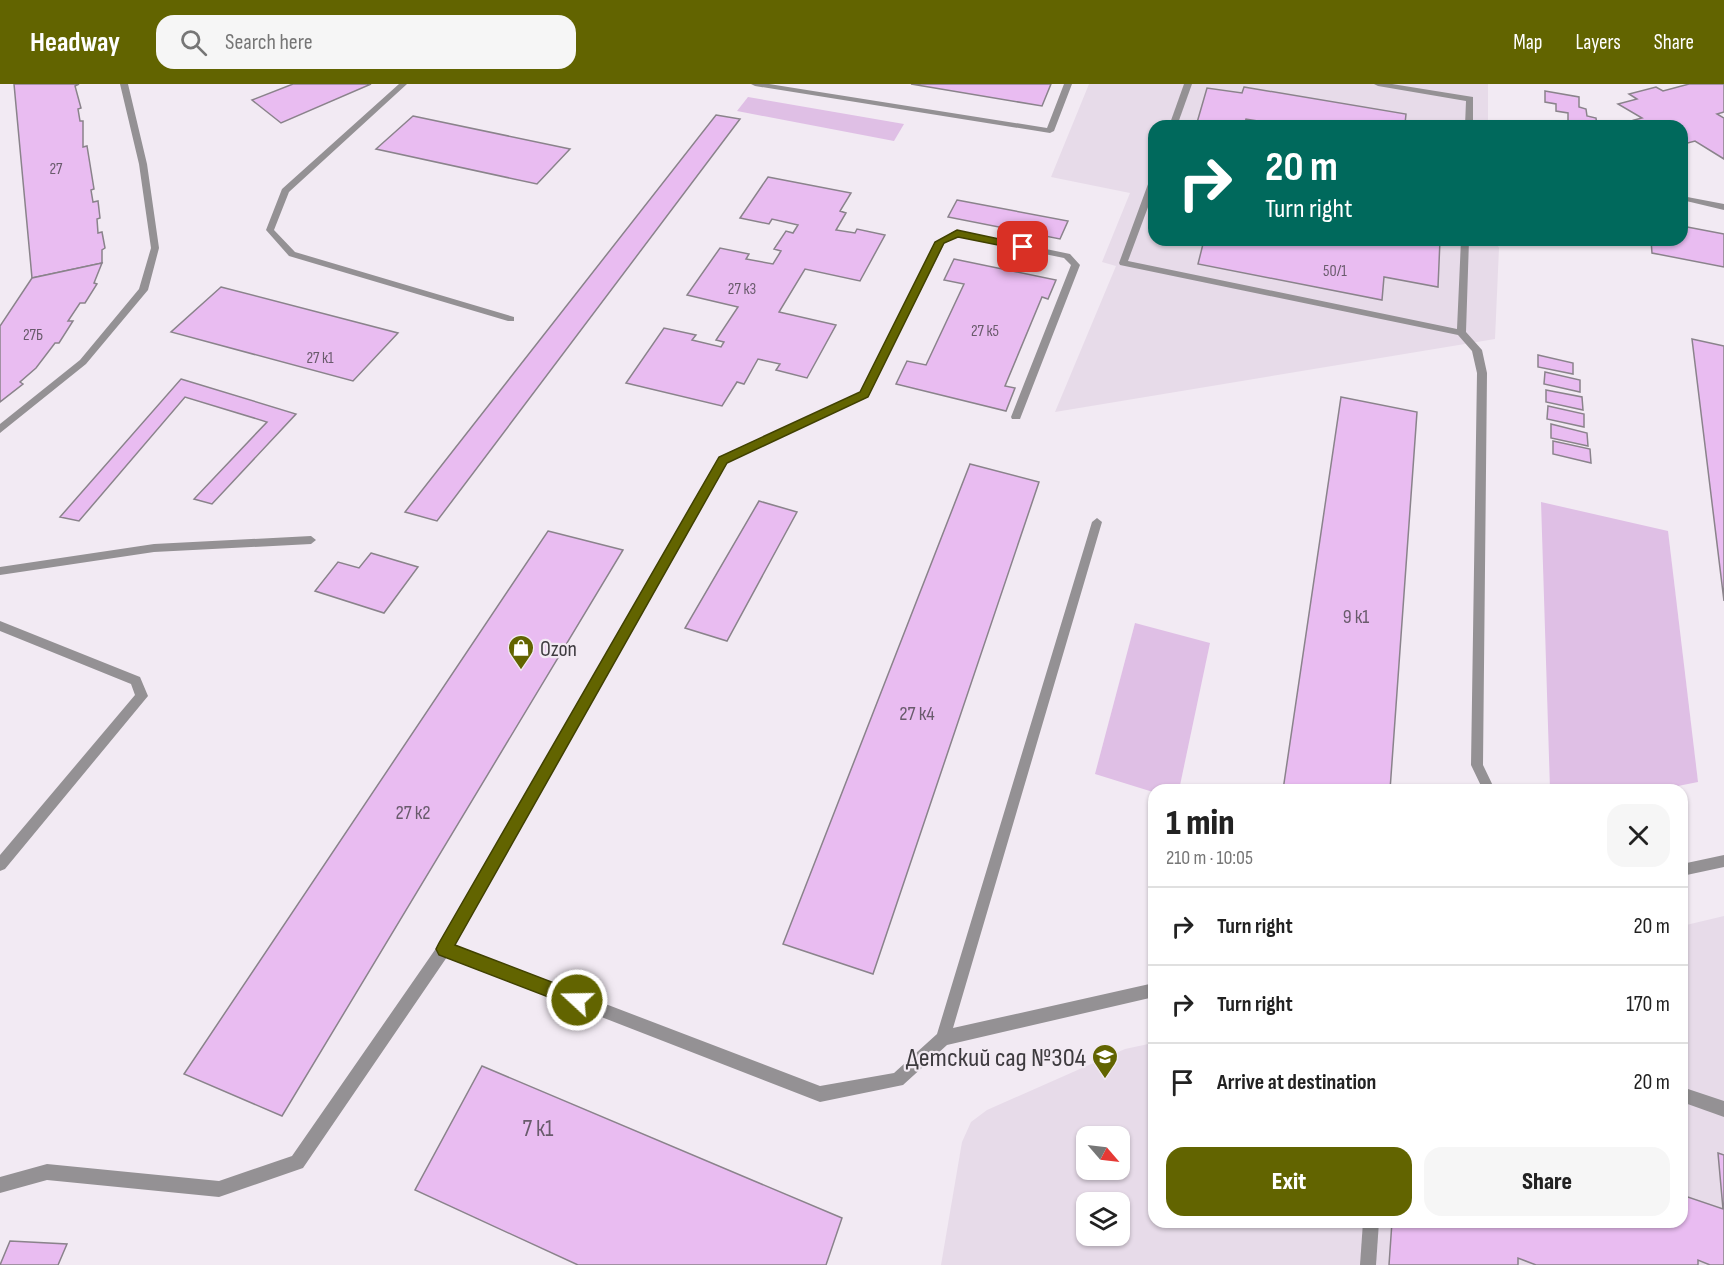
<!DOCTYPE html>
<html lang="en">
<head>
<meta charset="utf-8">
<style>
	body { margin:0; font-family:"Sofia Sans Condensed",sans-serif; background:#f6f6f6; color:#222; height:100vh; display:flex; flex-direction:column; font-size:22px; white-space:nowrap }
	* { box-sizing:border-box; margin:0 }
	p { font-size:20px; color:#767676 }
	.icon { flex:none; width:33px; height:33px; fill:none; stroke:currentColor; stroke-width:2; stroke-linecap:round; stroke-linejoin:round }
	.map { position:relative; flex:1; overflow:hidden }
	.side { position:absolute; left:1148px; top:700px; width:540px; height:444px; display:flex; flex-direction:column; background:#fff; border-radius:18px; box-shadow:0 2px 4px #0004 }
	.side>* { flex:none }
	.guide { position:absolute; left:1148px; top:36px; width:540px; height:126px; border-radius:18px; box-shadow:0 2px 4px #0004; background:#00695c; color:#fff; overflow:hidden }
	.needle { width:39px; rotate:118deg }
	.controls { position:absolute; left:1076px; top:1042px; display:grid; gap:12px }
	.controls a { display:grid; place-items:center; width:54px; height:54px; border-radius:12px; background:#fff; box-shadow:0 2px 4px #0004; font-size:30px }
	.pin { position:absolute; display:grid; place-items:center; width:51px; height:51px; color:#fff; margin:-26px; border-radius:12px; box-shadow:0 3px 9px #0006 }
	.me { position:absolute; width:66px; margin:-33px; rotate:291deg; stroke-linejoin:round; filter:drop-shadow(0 0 4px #0008) }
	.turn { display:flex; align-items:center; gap:21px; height:126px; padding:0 18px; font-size:27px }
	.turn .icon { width:78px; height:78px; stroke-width:2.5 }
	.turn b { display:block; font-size:42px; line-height:51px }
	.round { display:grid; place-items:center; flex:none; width:63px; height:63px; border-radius:18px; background:#f6f6f6 }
	.overview { display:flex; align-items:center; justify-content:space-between; height:102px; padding:0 18px }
	h1 { font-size:36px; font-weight:800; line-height:45px }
	.action { display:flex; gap:12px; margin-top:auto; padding:12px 18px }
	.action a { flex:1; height:69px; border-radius:18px; background:#626400; color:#fff; font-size:24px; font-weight:800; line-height:69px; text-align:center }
	.action a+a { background:#f6f6f6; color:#222 }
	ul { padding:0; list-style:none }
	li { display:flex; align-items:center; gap:18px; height:78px; padding:0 18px; border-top:2px solid #e0e0e0 }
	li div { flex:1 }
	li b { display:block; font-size:22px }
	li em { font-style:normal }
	header { display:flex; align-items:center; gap:36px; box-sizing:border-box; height:84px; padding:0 30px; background:#626400; color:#fff }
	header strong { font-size:28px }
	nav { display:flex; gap:33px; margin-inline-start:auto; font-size:21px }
	.search { width:420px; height:54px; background:#f6f6f6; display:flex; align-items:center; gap:15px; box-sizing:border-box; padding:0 21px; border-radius:18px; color:#767676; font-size:22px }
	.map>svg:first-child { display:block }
	.built { fill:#e7dbe9; fill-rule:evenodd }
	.green { fill:#dfbfe5 }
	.building { fill:#e9bcf1; stroke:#8a838b; stroke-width:1.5 }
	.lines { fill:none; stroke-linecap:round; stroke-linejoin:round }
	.service { fill:#949194; fill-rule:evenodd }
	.route { fill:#626400; stroke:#404100; stroke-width:1.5 }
	.labels { text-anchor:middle; stroke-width:4.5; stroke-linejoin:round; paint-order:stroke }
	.far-number-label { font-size:16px; fill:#695b6c }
	.number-label { font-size:20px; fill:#695b6c }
	.poi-label { font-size:22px; fill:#3e3b3f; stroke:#f2eaf3; text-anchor:start }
	.near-number-label { font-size:24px; fill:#695b6c }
	.near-poi-label { font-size:27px; fill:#3e3b3f; stroke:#f2eaf3; text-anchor:end }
</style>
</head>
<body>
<header>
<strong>Headway</strong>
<div class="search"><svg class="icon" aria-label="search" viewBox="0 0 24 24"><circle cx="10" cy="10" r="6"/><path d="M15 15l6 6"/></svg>Search here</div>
<nav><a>Map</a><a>Layers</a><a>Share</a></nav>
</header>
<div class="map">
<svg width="1724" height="1181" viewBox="0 0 1724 1181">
	<rect width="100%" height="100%" fill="#f2eaf3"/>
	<g class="built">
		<path d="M1089,0H1488V42H1154V156H1495L1499,164L1495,255L1055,328L1116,182L1102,178L1130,109L1051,93Z"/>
		<path d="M1724,832V1181H941L962,1058L971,1038L987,1026L1125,965L1153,959L1154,1138H1682V842ZM1086,1053H1119V1086H1086ZM1086,1119H1119V1152H1086Z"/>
	</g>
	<g class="green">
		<path d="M748,13L904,40L894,57L737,27Z"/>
		<path d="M1541,418L1668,447L1698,698L1658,706H1550Z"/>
		<path d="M1135,539L1210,559L1179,706L1153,708L1095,690Z"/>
	</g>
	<g class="building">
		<path d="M14,0H79L75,2L81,24L78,25L80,37H83V63L87,62L94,105L91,106L93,118L98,117L100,134L97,135L98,149L102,148L105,164L102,166V179L32,194Z"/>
		<path d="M293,0H371L281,39L252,16Z"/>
		<path d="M911,0H1051L1042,22Z"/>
		<path d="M1689,0H1724V28L1717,30L1724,34V75L1695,57L1684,60L1682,58V42H1643L1634,36L1642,34L1618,20L1637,15L1629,10L1656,3L1663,7Z"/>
		<path d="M1244,3L1406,30L1405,40L1419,42H1288L1246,35L1244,42H1196L1207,4L1242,9Z"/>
		<path d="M1545,7L1579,13V23L1586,25L1587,32L1596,34L1597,42L1568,39V29L1556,27V20L1545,18Z"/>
		<path d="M716,31L740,35L437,437L405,428Z"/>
		<path d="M413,32L570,65L537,100L376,65Z"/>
		<path d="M768,93L851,109L840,127L846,129L836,146L855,149L857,145L885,151L860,197L805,185L779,228L836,241L807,294L776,286L780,280L758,275L744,300L737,298L722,322L626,299L664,244L696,251L692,256L721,263L724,258L716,256L738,223L687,211L720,164L749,170L746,175L773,180L781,167L774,165L786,147L793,149L798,141L772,135L769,140L740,134Z"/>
		<path d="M957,116L1068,137L1060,155L948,133Z"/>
		<path d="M1682,142L1724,150V183L1652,169L1651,156H1682Z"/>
		<path d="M1204,156H1440L1438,203L1384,193L1382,216L1198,180Z"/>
		<path d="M954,175L1056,196L1048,215L1042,213L1005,302L1015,304L1006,327L896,300L907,277L926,281L964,200L944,196Z"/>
		<path d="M102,179L94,199L97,200L85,219H80L68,237H73L59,259H55L36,284L20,298L23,300L0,318V242L32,194Z"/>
		<path d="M221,203L398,249L353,297L171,248Z"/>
		<path d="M1692,255L1724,262V517Z"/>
		<path d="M1538,271L1573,279V290L1538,283Z"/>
		<path d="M1545,288L1580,296V308L1544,300Z"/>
		<path d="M181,295L296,330L212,420L194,415L267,338L185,313L79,437L60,433Z"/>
		<path d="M1546,306L1582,313L1583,326L1546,318Z"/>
		<path d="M1341,313L1417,328L1390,706H1283Z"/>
		<path d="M1548,322L1584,330V343L1547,335Z"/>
		<path d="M1551,340L1587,349L1588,362L1551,354Z"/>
		<path d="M1553,357L1590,365L1591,379L1553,370Z"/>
		<path d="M970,380L1039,398L873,890L783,860Z"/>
		<path d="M759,417L797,428L727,557L685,544Z"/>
		<path d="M548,447L623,466L282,1032L184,990Z"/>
		<path d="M371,469L418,483L384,529L315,507L338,478L359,484Z"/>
		<path d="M482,982L842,1134L826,1181H578L415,1106Z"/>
		<path d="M1718,1069L1724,1071V1181H1710L1698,1176V1181H1536L1518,1174V1181H1389L1392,1138H1682V1111L1723,1125Z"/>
		<path d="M10,1157L67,1160L58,1181H0Z"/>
	</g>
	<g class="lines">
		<g class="service">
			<path d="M120,0H128L147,80L159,164L148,206L86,280L0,349V340L80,276L139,205L151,164L139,80Z"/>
			<path d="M399,0H407L289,108L274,146L295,168L514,233V237H508L289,172L266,146L282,105Z"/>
			<path d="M751,0H769L1047,44L1064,0H1072L1054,47L1050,49L755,2Z"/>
			<path d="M1184,0H1192L1177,42H1169Z"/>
			<path d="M1374,0H1392L1473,13V42H1465L1466,17L1378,2Z"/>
			<path d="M1151,92H1154V107L1128,177L1457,245L1461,156H1469L1466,248L1482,266L1487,289L1483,681L1495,706H1483L1471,681L1477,289L1472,267L1458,251L1120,181L1119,179Z"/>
			<path d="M1682,112L1724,120V126L1682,116Z"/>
			<path d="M956,146L1070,170L1080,181L1020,335H1012L1011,333L1071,181L1064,174L957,152L944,160L867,313L727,379L454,862L820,1002L894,989L937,950L1092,438L1097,434L1102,438L953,944L1154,899V913L947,961L903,1001L820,1018L447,873L303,1084L219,1113L47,1096L0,1109V1093L47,1080L219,1097L292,1072L439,860L719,373L860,309L936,158Z"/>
			<path d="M311,452L316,456L311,460L154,468L0,491V483L154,460Z"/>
			<path d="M0,537L140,593L148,612L5,785L0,787V771L135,611L131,600L0,547Z"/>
			<path d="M1724,771V783L1682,792V780Z"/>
			<path d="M1682,1003L1724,1017V1033L1682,1018Z"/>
			<path d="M1363,1138H1379L1376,1181H1360Z"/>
		</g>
	</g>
	<path class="route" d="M957,146L1023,160L1028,163L1023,166L958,153L944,159L868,313L727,379L455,861L583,910L585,916L583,922L577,924L439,871L436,865L439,859L719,373L860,308L935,158Z"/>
	<defs>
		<symbol id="shop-pin" viewBox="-11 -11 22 30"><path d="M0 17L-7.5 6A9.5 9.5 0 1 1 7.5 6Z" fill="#626400" stroke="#f2eaf3"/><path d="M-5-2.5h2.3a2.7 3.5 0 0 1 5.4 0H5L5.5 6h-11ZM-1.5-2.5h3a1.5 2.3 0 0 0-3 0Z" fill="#fff"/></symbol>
		<symbol id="school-pin" viewBox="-11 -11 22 30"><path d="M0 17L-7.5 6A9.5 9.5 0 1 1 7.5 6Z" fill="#626400" stroke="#f2eaf3"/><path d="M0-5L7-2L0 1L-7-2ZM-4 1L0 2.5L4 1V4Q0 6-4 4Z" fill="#fff"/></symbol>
	</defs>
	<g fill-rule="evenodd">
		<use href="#shop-pin" x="506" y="549" width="30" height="40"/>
		<use href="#school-pin" x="1090" y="958" width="30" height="40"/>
	</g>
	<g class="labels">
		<g class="far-number-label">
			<text x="56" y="90">27</text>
			<text x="1335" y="192">50/1</text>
			<text x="742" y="210">27 к3</text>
			<text x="985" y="252">27 к5</text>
			<text x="33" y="256">27Б</text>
			<text x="320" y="279">27 к1</text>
		</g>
		<g class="number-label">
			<text x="1356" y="539">9 к1</text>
			<text x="917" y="636">27 к4</text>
			<text x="413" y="735">27 к2</text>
		</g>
		<g class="poi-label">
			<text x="540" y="572">Ozon</text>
		</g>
		<g class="near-number-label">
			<text x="538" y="1052">7 к1</text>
		</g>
		<g class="near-poi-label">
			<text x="1086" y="982">Детский сад №304</text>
		</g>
	</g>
</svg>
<div class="controls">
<a><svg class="needle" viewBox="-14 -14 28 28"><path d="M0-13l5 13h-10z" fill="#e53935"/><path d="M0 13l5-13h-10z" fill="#767676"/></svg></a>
<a><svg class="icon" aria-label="layers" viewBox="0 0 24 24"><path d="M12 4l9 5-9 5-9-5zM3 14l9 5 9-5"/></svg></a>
</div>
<div class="pin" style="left:1023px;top:163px;background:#d93025"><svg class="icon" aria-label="arrive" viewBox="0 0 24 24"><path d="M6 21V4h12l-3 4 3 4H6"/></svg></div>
<svg class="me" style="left:577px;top:916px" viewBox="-20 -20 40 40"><circle r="17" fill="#626400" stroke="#fff" stroke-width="3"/><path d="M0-11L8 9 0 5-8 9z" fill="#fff"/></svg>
<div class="guide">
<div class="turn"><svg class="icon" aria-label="right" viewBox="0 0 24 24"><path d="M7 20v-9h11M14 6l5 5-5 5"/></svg><div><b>20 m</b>Turn right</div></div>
</div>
<section class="side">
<div class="overview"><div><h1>1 min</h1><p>210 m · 10:05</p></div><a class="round"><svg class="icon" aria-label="close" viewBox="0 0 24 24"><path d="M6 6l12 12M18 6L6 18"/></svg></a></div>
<ul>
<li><svg class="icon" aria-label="right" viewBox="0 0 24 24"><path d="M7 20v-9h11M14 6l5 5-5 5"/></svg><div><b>Turn right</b></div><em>20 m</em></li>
<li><svg class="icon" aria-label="right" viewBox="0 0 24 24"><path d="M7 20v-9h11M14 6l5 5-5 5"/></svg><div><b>Turn right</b></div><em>170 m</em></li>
<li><svg class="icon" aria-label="arrive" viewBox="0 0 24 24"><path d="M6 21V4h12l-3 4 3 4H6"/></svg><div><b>Arrive at destination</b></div><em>20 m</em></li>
</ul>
<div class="action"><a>Exit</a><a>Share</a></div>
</section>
</div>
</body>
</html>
